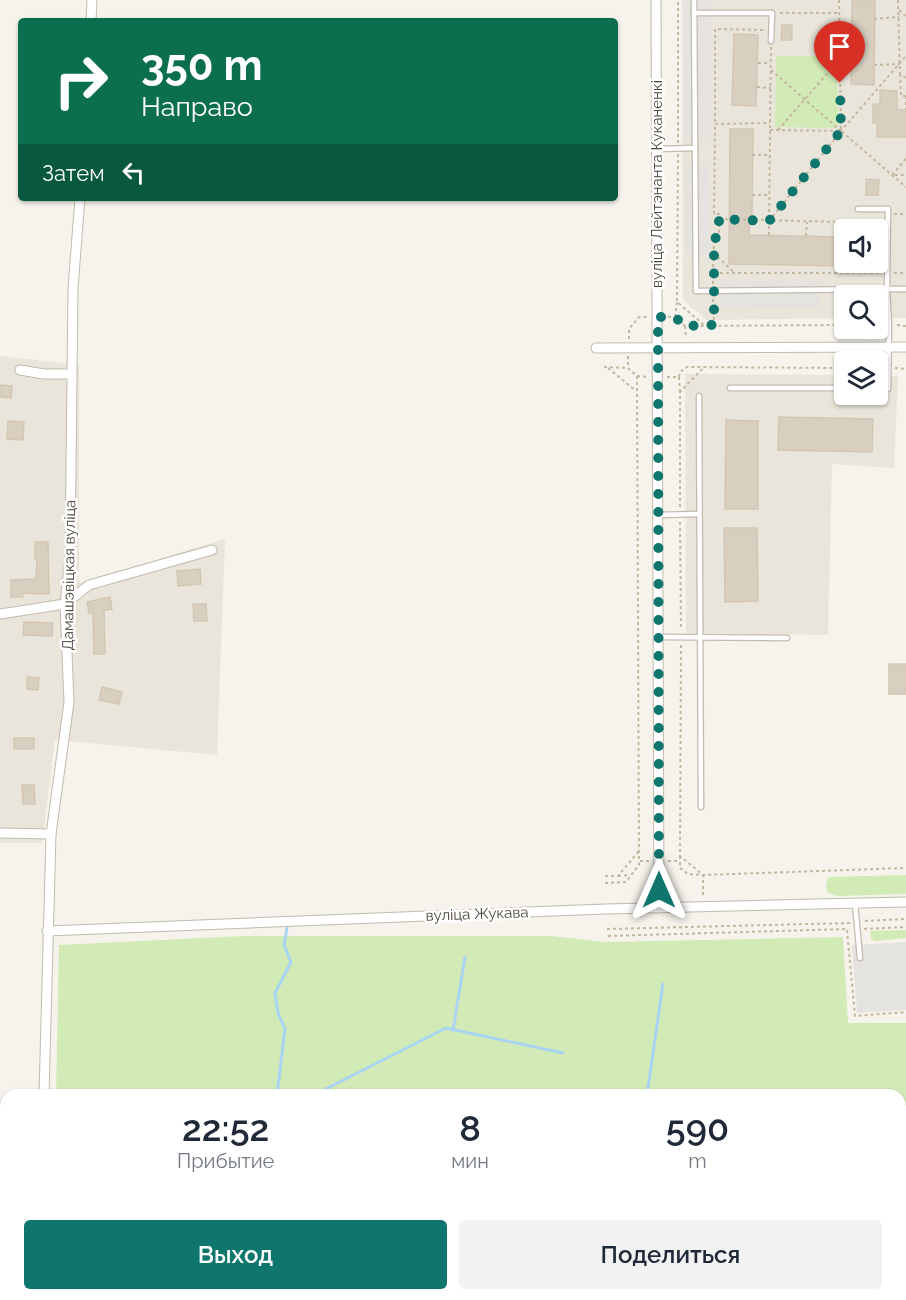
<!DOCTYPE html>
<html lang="ru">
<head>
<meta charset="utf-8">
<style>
	body { margin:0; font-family:Raleway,sans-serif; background:#f2f2f3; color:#1f2937; height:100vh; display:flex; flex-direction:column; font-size:22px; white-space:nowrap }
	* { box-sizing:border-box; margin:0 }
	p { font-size:20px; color:#747a83 }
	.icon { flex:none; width:33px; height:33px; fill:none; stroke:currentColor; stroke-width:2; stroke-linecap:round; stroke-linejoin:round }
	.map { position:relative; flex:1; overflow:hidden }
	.details { position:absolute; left:0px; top:1089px; width:906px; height:212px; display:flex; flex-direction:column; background:#fff; border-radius:18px 18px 0 0; box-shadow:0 2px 4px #0004 }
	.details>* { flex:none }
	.banner { position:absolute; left:18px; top:18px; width:600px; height:183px; border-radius:6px; box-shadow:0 2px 4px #0004; background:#0b6e4f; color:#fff; overflow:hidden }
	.controls { position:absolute; left:834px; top:219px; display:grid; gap:12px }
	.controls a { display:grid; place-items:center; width:54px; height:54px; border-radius:6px; background:#fff; box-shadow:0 2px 4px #0004; font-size:30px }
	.pin { position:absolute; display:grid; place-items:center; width:51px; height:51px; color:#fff; margin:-62px -26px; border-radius:50% 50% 50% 0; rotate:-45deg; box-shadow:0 0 6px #0007 }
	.pin .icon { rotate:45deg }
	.me { position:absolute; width:66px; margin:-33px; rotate:0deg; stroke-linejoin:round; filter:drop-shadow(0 0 4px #0008) }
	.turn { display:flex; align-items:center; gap:21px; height:126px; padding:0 24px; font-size:27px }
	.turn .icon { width:78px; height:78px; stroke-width:2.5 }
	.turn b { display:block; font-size:42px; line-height:51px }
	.then { display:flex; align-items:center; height:57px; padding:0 24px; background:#0003; gap:12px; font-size:22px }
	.eta { display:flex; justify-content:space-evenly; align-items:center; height:102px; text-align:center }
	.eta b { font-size:36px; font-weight:600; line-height:42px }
	.action { display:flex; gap:12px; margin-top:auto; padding:12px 24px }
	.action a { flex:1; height:69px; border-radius:6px; background:#0f766e; color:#fff; font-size:24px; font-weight:600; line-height:69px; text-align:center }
	.action a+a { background:#f2f2f3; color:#1f2937 }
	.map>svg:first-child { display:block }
	.residential { fill:#eae5da; fill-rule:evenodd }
	.green { fill:#d2eab5 }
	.parking { fill:#e5e3e0 }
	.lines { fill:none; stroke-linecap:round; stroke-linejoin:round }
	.stream { stroke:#a9d4f2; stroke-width:3 }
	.building { fill:#d8cfc1; stroke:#d3c7b4; stroke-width:1.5 }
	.service-casing { stroke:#c2bbae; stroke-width:7 }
	.minor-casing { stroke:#c2bbae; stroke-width:11 }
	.path { stroke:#c4b79f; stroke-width:2; stroke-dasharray:3 3; stroke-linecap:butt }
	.service { stroke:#fff; stroke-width:4.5 }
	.minor { stroke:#fff; stroke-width:9 }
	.route { stroke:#0f766e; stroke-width:10; stroke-dasharray:0 18 }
	.labels { text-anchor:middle; stroke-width:5; stroke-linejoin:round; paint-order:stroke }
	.street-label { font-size:15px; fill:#4b4439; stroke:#fff }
</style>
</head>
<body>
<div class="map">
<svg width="906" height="1300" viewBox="0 0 906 1300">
	<rect width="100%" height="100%" fill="#f6f3ec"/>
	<g class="residential">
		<path d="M682,0H906V318H878V296H844V318L707,320L683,300ZM844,230H878V262H844Z"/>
		<path d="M0,356L79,365V583L225,539L217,755L55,740L42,843H0Z"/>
		<path d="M685,374L844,375V394H878V376H898L894,468L832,464L828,635L686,633Z"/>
		<path d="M59,1295H103L116,1300H58Z"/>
	</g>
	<g class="green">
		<path d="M776,56H837L838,126L836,128L775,127Z"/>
		<path d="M906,875V894L838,896L828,893L826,886L828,877Z"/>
		<path d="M906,930V938L875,941L871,939L870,931Z"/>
		<path d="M243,936H551L604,942L843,937L848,1023H906V1300H174L165,1295L900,1294V1095H56L59,945Z"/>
	</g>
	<g class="parking">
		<rect x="684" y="0" width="26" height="138"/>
		<path d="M709,164L710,252L686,253L685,165Z"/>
		<path d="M720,280L820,281V308L720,307Z"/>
		<path d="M906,942V1010L857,1013L852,945Z"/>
	</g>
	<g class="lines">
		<g class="stream">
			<path d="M453,1030L465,957"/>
			<path d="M277,1095L285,1029L278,1013L275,993L291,962L284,945L287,928"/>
			<path d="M314,1095L446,1028L563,1053"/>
			<path d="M647,1095L663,984"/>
			<path d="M0,1240L5,1115"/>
			<path d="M479,1294L485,1300"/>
			<path d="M619,1300L620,1294"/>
		</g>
	</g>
	<g class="building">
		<path d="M852,0H875L874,85L851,84Z"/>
		<path d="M782,25H792V40H781Z"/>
		<path d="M734,34L758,35L756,106L732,105Z"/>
		<path d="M880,90L897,91V110H906V137H877V123H873V104H880Z"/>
		<path d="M730,129H753L752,217H750L749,235L844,237V266L729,264Z"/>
		<path d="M866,179L879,180L878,195H866Z"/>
		<path d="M0,385L12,386L11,398L0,397Z"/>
		<path d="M779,417L873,419L872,452L778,450Z"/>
		<path d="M726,420L758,421V509H725Z"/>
		<path d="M8,421L24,422L23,440L7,439Z"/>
		<path d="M724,528H757L758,601L725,602Z"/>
		<path d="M35,542H48L49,594L22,593L23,597H11V580L36,579L37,559H35Z"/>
		<path d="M200,569L201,584L178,586L177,571Z"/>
		<path d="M110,597L112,609L104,610L105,654H94L93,613H89L87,602Z"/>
		<path d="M193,604H206L207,621H194Z"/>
		<path d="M24,622L53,623L52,636L23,635Z"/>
		<rect x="889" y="664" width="17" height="30"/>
		<path d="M27,677L39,678L38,690L27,689Z"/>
		<path d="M102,687L122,692L119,704L99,700Z"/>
		<rect x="14" y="738" width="20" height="11"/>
		<path d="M22,785H34L35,804H23Z"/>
	</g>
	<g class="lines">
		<defs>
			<g id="service">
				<path d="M694,0L696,291L887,289L888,209H858"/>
				<path d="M694,13H772L771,41"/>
				<path d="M657,149L695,148"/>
				<path d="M730,388H844"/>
				<path d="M878,388L888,389L889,325L887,289H906"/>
				<path d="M699,396L701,807"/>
				<path d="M658,515L699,514"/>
				<path d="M658,637L787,638"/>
				<path d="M855,903L860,958"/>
			</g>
			<g id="minor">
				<path d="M656,0L659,908"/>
				<path d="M91,21L92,0"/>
				<path d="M596,348L906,347"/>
				<path d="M20,370L44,374H72"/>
				<path d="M0,614L65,604L89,585L212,550"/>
				<path d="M0,833L51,834"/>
				<path d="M47,931L606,909L906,902"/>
				<path d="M44,1095L51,834L69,702L65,604L70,558L73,288L80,198"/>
				<path d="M0,1287L6,1285"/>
				<path d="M147,1294L156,1300"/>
				<path d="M0,1296L9,1300"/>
				<path d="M35,1300L36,1294"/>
			</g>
		</defs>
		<use href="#service" class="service-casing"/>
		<use href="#minor" class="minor-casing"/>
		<g class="path">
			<path d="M839,0L841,131L906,187"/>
			<path d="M898,0L900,74L906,78"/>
			<path d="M899,10L906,16"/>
			<path d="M780,13H838"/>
			<path d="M874,19L899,17"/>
			<path d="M771,47L769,221L841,131L906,56"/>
			<path d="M758,63H770"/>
			<path d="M874,65L900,64"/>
			<path d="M771,70L841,131"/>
			<path d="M900,74L901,96H906"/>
			<path d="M757,87L771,88"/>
			<path d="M906,96V110"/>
			<path d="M715,122V29L766,30"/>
			<path d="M770,130L841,131"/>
			<path d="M778,130L839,60"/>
			<path d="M678,143V0"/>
			<path d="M678,154L677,302L704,325"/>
			<path d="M752,155H770"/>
			<path d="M906,159L892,175H906"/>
			<path d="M752,195H770"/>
			<path d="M894,214H906"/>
			<path d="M719,219L881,223"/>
			<path d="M769,235V221"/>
			<path d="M806,236L807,222"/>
			<path d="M713,253L735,273"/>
			<path d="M713,273L714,240L719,234V214H714L715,124L770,123"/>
			<path d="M894,273H906"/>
			<path d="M713,284V273H879"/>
			<path d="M713,299L714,325"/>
			<path d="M668,317H675L685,326L844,325"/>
			<path d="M675,317L677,302"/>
			<path d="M897,325L906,326"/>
			<path d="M685,326L686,338"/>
			<path d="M629,339V329L639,317H647"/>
			<path d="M628,356V368L637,376L639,861H650"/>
			<path d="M604,367L628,368"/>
			<path d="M608,368L636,391"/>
			<path d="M895,368L906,369"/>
			<path d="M637,376L649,377"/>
			<path d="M667,377H679L680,372L687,367L844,368"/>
			<path d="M679,377L680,392"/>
			<path d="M680,507V392L704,367"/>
			<path d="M680,522L681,630"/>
			<path d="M681,645L680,856L703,875L906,868"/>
			<path d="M680,856V868L688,874L703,875V898"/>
			<path d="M668,861H680"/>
			<path d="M605,876H618L639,851"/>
			<path d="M618,876L630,875"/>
			<path d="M605,883L626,882L639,865V861"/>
			<path d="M865,921L906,919"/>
			<path d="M607,929L850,923"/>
			<path d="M864,929L906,927"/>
			<path d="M847,930L855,1016L906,1012"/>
			<path d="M608,936L847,929"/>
		</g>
		<use href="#service" class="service"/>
		<use href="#minor" class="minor"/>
	</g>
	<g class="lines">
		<path class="route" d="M659,890L658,317H675L685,326L714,325V240L719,234V219L769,221L841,131L840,83"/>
	</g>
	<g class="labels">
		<g class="street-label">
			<text transform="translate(657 184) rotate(-90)" y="5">вуліца Лейтэнанта Куканенкі</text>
			<text transform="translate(69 575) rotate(-89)" y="5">Дамашэвіцкая вуліца</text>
			<text transform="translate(477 914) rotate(-2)" y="5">вуліца Жукава</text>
		</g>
	</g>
</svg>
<div class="controls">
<a><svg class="icon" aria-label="sound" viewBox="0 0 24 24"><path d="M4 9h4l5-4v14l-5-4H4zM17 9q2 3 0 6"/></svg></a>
<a><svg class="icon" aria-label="search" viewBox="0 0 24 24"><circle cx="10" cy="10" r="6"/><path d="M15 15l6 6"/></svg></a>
<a><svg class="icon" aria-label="layers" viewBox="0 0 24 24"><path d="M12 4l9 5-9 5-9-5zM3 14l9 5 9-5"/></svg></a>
</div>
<div class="pin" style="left:840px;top:83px;background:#d93025"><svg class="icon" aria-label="arrive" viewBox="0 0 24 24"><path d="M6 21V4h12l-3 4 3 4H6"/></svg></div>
<svg class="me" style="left:659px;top:890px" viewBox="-20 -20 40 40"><path d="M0-17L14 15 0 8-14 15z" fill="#0f766e" stroke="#fff" stroke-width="4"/></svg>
<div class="banner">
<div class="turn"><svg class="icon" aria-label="right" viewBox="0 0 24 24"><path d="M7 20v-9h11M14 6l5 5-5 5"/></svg><div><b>350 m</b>Направо</div></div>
<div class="then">Затем<svg class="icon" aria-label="left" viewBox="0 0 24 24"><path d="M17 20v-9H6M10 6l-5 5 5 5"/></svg></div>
</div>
<section class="details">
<div class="eta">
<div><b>22:52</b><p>Прибытие</p></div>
<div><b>8</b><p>мин</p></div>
<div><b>590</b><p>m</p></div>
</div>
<div class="action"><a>Выход</a><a>Поделиться</a></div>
</section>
</div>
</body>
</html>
